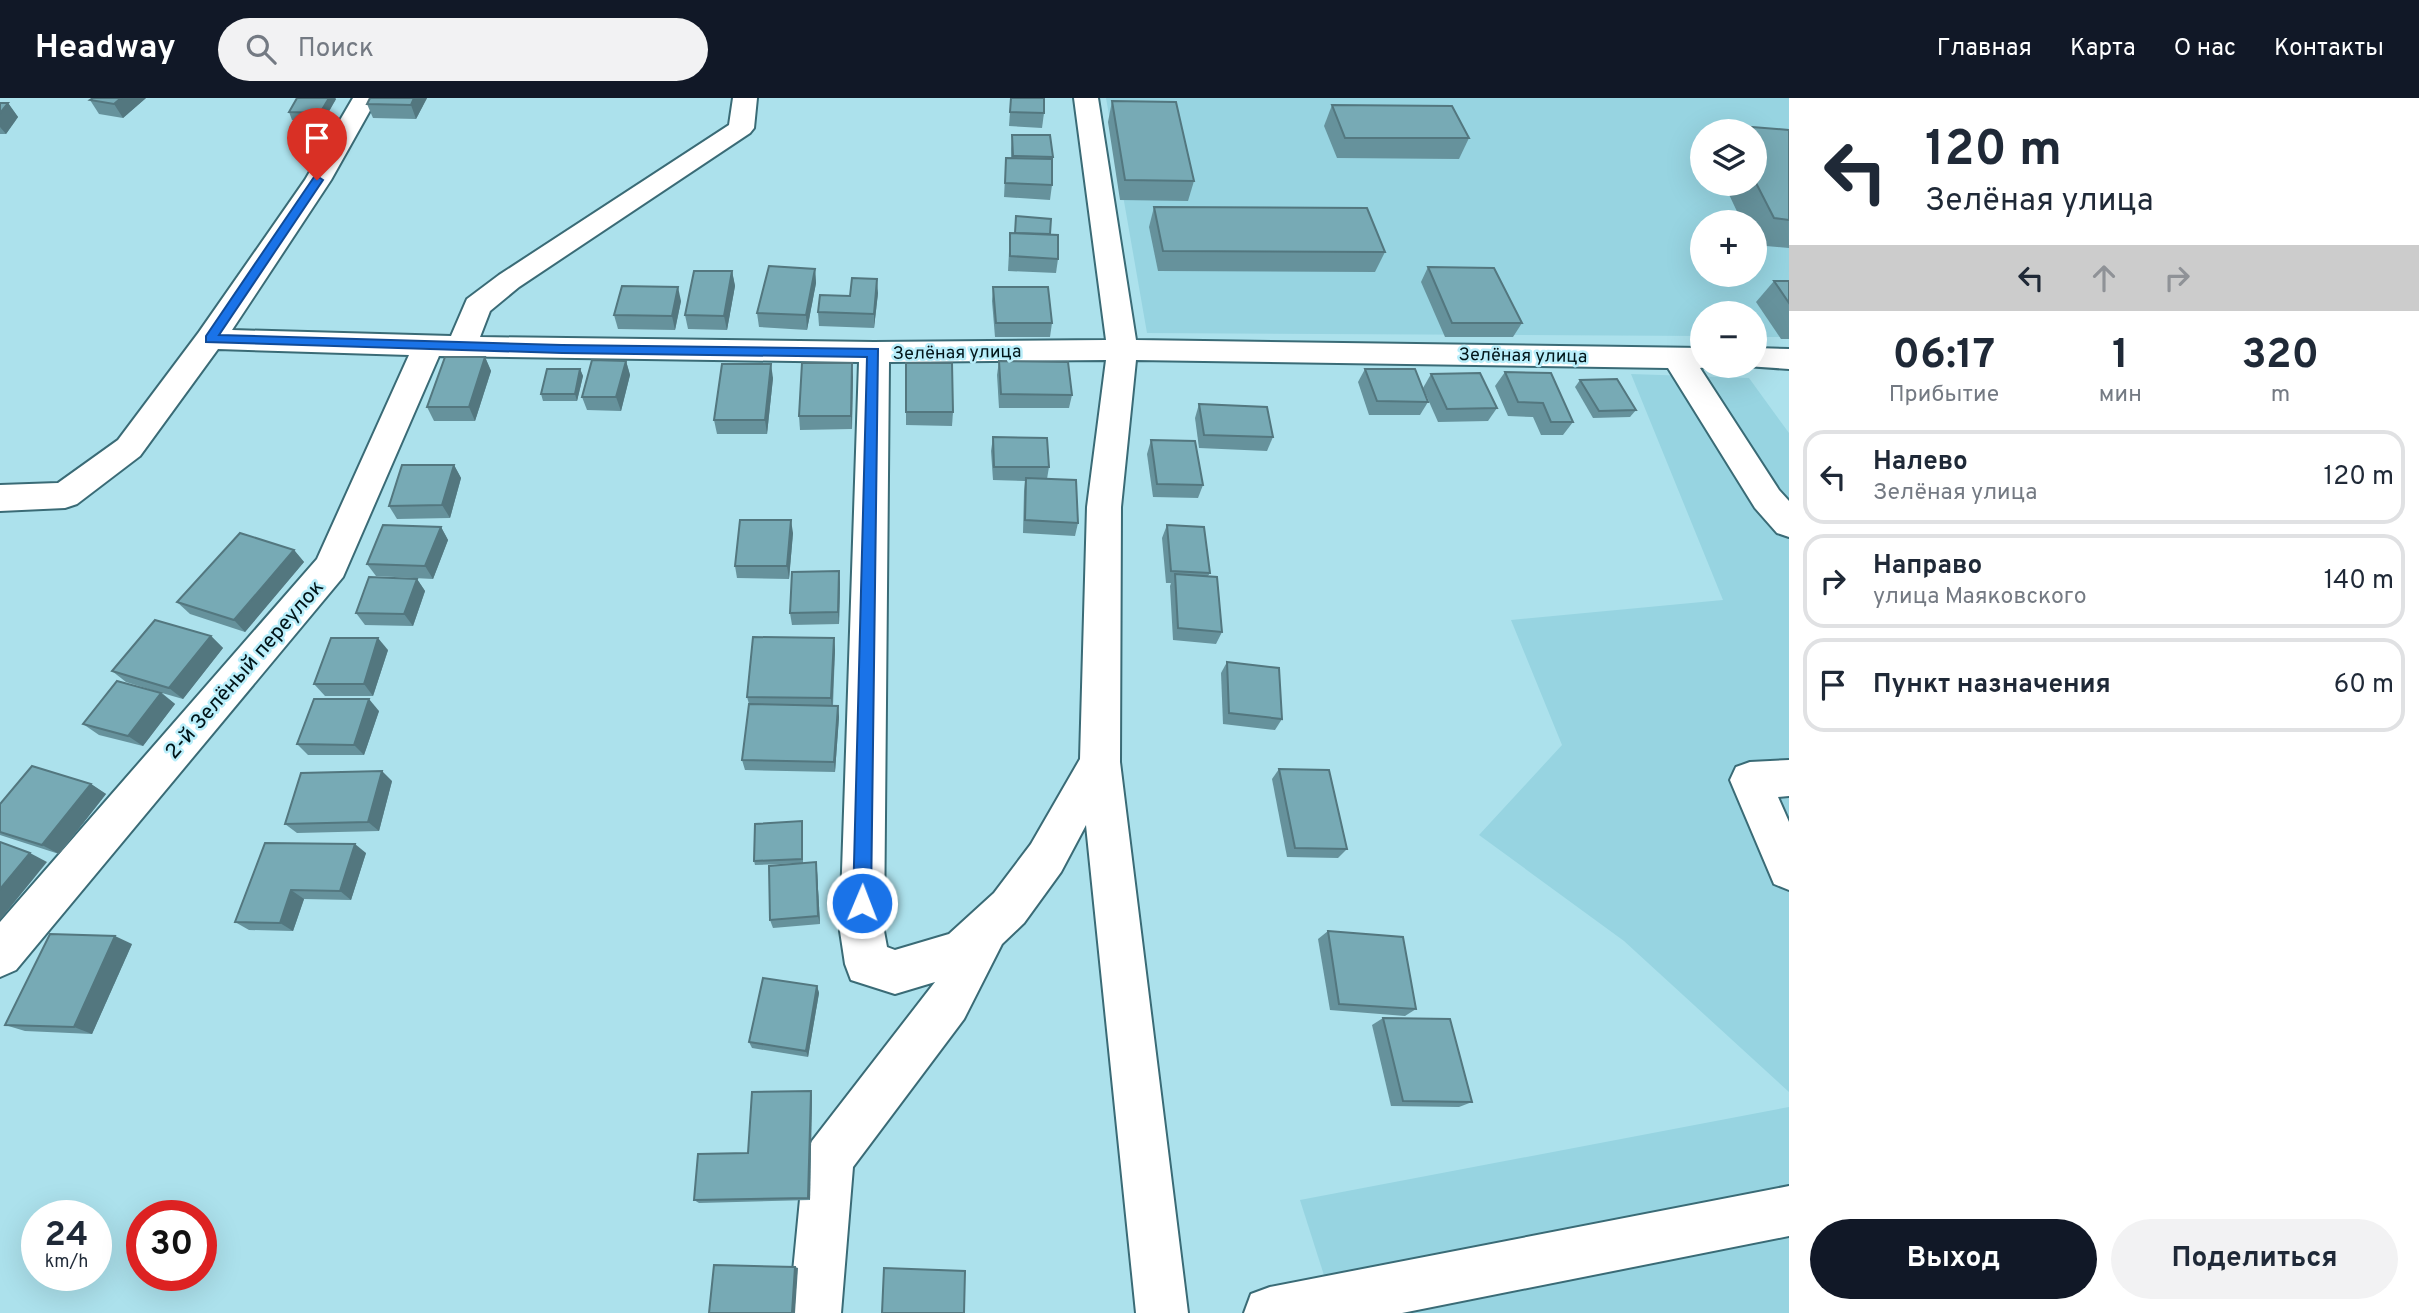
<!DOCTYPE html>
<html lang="ru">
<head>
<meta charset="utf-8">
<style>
	body { margin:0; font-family:Overpass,sans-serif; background:#f2f2f3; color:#1f2937; height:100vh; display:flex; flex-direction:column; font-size:26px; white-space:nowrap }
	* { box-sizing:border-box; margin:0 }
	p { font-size:23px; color:#747a83 }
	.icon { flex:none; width:38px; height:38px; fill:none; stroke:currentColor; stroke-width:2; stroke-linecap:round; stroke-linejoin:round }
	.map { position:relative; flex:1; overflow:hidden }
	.details { display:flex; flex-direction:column; background:#fff; width:630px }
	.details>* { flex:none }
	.guide { background:#fff; color:#1f2937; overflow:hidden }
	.buttons { position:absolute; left:1690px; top:21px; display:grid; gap:14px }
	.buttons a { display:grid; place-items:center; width:77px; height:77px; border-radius:50%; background:#fff; box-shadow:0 7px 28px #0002; font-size:35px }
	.speed { position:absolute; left:21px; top:1102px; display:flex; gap:14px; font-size:35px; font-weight:700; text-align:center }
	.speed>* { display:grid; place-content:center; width:91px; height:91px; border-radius:50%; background:#fff; box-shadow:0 7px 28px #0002; line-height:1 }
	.speed small { font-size:18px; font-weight:400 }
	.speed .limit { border:10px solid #d22; background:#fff; color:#111 }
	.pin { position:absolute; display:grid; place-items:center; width:60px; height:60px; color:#fff; margin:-72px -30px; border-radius:50% 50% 50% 0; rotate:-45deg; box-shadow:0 0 7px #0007 }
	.pin .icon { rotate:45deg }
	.me { position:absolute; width:77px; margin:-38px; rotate:1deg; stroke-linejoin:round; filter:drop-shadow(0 0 5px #0008) }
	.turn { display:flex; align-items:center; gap:24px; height:147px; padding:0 21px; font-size:32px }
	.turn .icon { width:91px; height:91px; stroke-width:2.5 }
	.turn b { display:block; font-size:49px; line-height:60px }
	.lanes { display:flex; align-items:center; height:66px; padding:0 21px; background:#0003; justify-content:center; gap:35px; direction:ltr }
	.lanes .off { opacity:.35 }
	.eta { display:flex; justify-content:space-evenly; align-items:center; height:119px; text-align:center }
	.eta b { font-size:42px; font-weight:700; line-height:49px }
	.cta { display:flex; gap:14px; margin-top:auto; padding:14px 21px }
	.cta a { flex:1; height:80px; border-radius:42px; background:#111827; color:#fff; font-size:28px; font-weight:700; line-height:80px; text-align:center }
	.cta a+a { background:#f2f2f3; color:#1f2937 }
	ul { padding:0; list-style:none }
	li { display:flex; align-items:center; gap:21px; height:94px; margin:0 14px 10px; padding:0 7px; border:4px solid #e0e1e3; border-radius:21px }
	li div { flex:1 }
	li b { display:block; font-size:26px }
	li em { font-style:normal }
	header { display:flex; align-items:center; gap:42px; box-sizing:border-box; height:98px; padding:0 35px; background:#111827; color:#fff }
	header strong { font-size:33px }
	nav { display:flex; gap:38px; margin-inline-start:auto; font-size:24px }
	.search { width:490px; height:63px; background:#f2f2f3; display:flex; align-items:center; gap:18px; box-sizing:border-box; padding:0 24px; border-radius:38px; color:#747a83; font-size:26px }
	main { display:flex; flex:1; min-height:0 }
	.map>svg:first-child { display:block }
	.built { fill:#97d4e1; fill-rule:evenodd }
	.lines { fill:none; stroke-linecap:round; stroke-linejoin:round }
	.minor-casing { stroke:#3a6b76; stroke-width:4 }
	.minor { fill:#fff; fill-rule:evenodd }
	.wall { fill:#66929c }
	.shaded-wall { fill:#53777f }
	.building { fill:#77aab5; stroke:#53777f; stroke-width:2 }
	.route { fill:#1a73e8; stroke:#114b97; stroke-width:2 }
	.labels { text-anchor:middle; stroke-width:5; stroke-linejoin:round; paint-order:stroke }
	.far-street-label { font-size:18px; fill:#011418; stroke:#b9eefa }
	.street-label { font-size:21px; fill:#011418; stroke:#b9eefa }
</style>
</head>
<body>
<header>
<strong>Headway</strong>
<div class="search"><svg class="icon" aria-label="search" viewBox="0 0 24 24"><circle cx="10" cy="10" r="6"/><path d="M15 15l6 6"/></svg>Поиск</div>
<nav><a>Главная</a><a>Карта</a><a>О нас</a><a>Контакты</a></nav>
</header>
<main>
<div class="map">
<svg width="1789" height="1215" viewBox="0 0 1789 1215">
	<rect width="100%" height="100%" fill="#ace1ec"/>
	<g class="built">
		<path d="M1106,0H1789V239H1755V215H1703V238L1147,235ZM1703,33H1755V86H1703ZM1703,124H1755V177H1703Z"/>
		<path d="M1631,276L1749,280L1789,335V994L1624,843L1479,737L1562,647L1511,522L1723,502Z"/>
		<path d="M1789,1009V1215H1336L1300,1102Z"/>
	</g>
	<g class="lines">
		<defs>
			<g id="minor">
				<path d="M353,0H377L331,82L232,232L451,238L467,201L499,177L729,27L733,0H757L754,30L750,35L519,189L490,213L480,239L874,244L1106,242L1074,0H1098L1136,242L1703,250V268H1712L1700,270L1779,392L1789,403V439L1777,435L1755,410L1668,270L1136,262L1121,409L1120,664L1188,1215H1136L1086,727L1061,774L1024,825L1002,846L964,921L853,1069L841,1215H789L804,1060L812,1043L935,884L895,896L851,882L845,866L840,833L859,264L439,258L343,479L16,872L0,879V824L317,461L409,257L218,251L140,358L77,406L65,410L0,413V387L58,385L118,342L199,234L305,82ZM1106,262L1087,409L1080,661L1031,746L994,795L949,836L895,852L887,849L884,833L889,264Z"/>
				<path d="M1755,250L1789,251V271L1746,268H1755Z"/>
				<path d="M1789,662V698L1778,699L1789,724V792L1774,786L1730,682L1736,669L1750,664Z"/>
				<path d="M1789,1088V1138L1402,1215H1244L1251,1196L1270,1189Z"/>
			</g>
		</defs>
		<use href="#minor" class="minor-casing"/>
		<use href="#minor" class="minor"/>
	</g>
	<g class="wall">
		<path d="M93,0H146L123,20L99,16L90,2Z"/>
		<path d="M297,0H335L336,1L324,22H292L289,14Z"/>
		<path d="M370,0H427L416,21L373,20L367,6Z"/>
		<path d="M1011,0L1044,15L1042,30L1009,28Z"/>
		<path d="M1112,3L1194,83L1188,103L1120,102L1108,24Z"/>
		<path d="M0,5H8L18,19L6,36H0Z"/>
		<path d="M1332,7L1469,40L1459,61L1337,60L1324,28Z"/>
		<path d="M1727,27L1789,32V150L1755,147V124H1742L1724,86H1755V33H1723Z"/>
		<path d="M1012,37L1053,59L1052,87L1050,102L1004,99L1006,60H1011V51Z"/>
		<path d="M1154,109L1385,154L1375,174L1158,173L1149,129Z"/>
		<path d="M1010,135L1050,136L1058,161L1056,175L1008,173Z"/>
		<path d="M1428,169L1522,225L1513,239H1445L1421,184Z"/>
		<path d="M815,171L816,185L807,232L759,229L757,215Z"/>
		<path d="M732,173L735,188L727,232L688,231L685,217Z"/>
		<path d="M1774,183H1789V241H1781L1756,204Z"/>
		<path d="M993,189L1052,225L1050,239H995L992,203Z"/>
		<path d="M878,195L874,230L819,228L818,214L850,198Z"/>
		<path d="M681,203L675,232L618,231L614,217Z"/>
		<path d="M485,259L491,273L475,323H434L427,309Z"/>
		<path d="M626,263L630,277L621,313L587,312L582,299Z"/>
		<path d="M999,263L1072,297L1069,310H999L997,277Z"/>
		<path d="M852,265V331L800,332L799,318Z"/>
		<path d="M906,265L953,314L952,328L906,327Z"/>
		<path d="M580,271L583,278L577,303H543L541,296Z"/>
		<path d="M1365,271L1428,304L1420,317H1369L1358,284Z"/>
		<path d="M1505,274L1573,324L1563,337H1541L1533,319L1508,318L1495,288Z"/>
		<path d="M1431,276L1497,310L1488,323L1438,324L1423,290Z"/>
		<path d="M773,280L767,336H717L714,322Z"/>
		<path d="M1580,282L1636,312L1630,319L1593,320L1575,289Z"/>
		<path d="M1199,306L1273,339L1267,353L1199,350L1195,320Z"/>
		<path d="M993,339L1049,369L1047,381L1078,425L1075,438L1023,435L1024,393L1025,383L993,382L991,353Z"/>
		<path d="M1151,342L1203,387L1198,400L1153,399L1147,356Z"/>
		<path d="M454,367L461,380L450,420L397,421L389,408Z"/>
		<path d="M1167,427L1210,475L1208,478L1222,534L1216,546L1173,542L1170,488L1171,485H1166L1162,440Z"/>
		<path d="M441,429L448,442L433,481L376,478L367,466Z"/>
		<path d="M793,435L789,481L737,480L735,468Z"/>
		<path d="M294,452L304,464L245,534L190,516L177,504Z"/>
		<path d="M839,473L840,485L839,526L792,527L790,515Z"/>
		<path d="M417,481L425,493L413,528L365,527L356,515Z"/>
		<path d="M211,538L223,550L183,601L162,595L175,606L143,648L99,637L83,626L155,593L126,584L112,573Z"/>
		<path d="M834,540L835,552L833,608H838L839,619L835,674L745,672L742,662L749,606L747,599Z"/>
		<path d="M388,552L373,598H325L314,586Z"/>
		<path d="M1227,564L1282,621L1275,632L1223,626L1221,575Z"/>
		<path d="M379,613L364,657H308L297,646Z"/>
		<path d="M1279,671L1347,751L1338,760L1287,759L1272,681Z"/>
		<path d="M392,683L379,733L297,735L285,726Z"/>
		<path d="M91,686L106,696L59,756L0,737V706Z"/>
		<path d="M803,728V765L755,767L754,763Z"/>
		<path d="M265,745L366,755L351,802L304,801L293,833L249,832L235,824Z"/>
		<path d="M817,773L820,826L773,830L770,822Z"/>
		<path d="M1328,833L1416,911L1405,918L1330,912L1318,841Z"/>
		<path d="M132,846L92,936L25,933L5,927Z"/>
		<path d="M817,888L819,895L808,959L752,950L749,944Z"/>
		<path d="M1383,920L1472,1004L1459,1009L1391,1008L1372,927Z"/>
		<path d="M812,997L810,1102L699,1105L694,1102Z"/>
	</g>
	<g class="shaded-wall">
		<path d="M121,0H146L123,20L114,6Z"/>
		<path d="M329,0H335L336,1L324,22L320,15Z"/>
		<path d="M414,0H427L416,21L411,7Z"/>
		<path d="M8,5L18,19L6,36L0,29V15Z"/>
		<path d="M815,171L816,185L807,232L806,217Z"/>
		<path d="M732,173L735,188L727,232L724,218Z"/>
		<path d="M877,181L878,195L874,230V216Z"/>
		<path d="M678,189L681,203L675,232L672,218Z"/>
		<path d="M485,259L491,273L475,323L469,309Z"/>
		<path d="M626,263L630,277L621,313L616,299Z"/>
		<path d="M852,265L853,279L852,331L851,318Z"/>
		<path d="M771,266L773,280L767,336L765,322Z"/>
		<path d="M580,271L583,278L577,303L575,296Z"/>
		<path d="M454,367L461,380L450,420L442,407Z"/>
		<path d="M791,422L793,435L789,481L787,468Z"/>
		<path d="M441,429L448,442L433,481L425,468Z"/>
		<path d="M294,452L304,464L245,534L234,522Z"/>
		<path d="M839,473L840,485L839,526L838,514Z"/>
		<path d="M417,481L425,493L413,528L404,516Z"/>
		<path d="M211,538L223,550L183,601L169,590Z"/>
		<path d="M378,540L388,552L373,598L364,586Z"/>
		<path d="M834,540L835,552L832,611L831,600Z"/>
		<path d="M161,595L175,606L143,648L128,638Z"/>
		<path d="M369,601L379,613L364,657L354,647Z"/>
		<path d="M838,608L839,619L835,674L834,664Z"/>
		<path d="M382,673L392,683L379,733L368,724Z"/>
		<path d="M91,686L106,696L59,756L42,747Z"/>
		<path d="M355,746L366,755L351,802L340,793Z"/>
		<path d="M30,755L47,764L0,822V791Z"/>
		<path d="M816,764L817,773L820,826L818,818Z"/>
		<path d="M291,792L304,801L293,833L280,825Z"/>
		<path d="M115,838L132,846L92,936L74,929Z"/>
		<path d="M817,888L819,895L808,959L806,953Z"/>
		<path d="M811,993L812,997L810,1102L808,1100Z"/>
		<path d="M795,1169L798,1170L795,1215H792Z"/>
	</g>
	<g class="building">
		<path d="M93,0H121L114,6L90,2Z"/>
		<path d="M297,0H329L320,15L289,14Z"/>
		<path d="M370,0H414L411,7L367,6Z"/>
		<path d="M1011,0H1044V15L1010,14Z"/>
		<path d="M1112,3L1176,4L1194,83L1125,82Z"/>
		<path d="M0,5H8L0,15Z"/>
		<path d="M1332,7L1452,8L1469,40H1345Z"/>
		<path d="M1727,27L1789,32V122L1774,120L1755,83V33H1730Z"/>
		<path d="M1012,37H1050L1053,59L1013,58Z"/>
		<path d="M1006,60L1052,61V87L1005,85Z"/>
		<path d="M1154,109L1367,110L1385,154L1163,153Z"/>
		<path d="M1016,118L1051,121L1050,136L1015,135Z"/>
		<path d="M1010,135L1058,137V161L1010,158Z"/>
		<path d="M769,168L815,171L806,217L757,215Z"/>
		<path d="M1428,169L1494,170L1522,225H1452Z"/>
		<path d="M694,173H732L724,218L685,217Z"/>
		<path d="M852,180L877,181L874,216L818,214L820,197L850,198Z"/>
		<path d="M1774,183H1789V205Z"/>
		<path d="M622,188L678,189L672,218L614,217Z"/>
		<path d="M993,189H1048L1052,225H996Z"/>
		<path d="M445,259H485L469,309H427Z"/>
		<path d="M592,262L626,263L616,299H582Z"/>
		<path d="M999,263L1068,264L1072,297L1001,296Z"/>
		<path d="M802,265H852L851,318H799Z"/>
		<path d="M906,265H952L953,314H906Z"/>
		<path d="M722,266H771L765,322H714Z"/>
		<path d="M547,271H580L575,296H541Z"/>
		<path d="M1365,271H1415L1428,304L1377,303Z"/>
		<path d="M1505,274L1551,275L1573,324H1551L1543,305L1518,304Z"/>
		<path d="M1480,275L1497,310L1447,311L1431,276Z"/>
		<path d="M1617,281L1636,312L1599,313L1580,282Z"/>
		<path d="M1199,306L1267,309L1273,339L1204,337Z"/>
		<path d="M993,339L1047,340L1049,369H994Z"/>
		<path d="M1151,342L1195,343L1203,387L1157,386Z"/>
		<path d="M402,367H454L442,407L389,408Z"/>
		<path d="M1026,380L1076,382L1078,425L1025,422Z"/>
		<path d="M740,422H791L787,468H735Z"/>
		<path d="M383,427L441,429L425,468L367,466Z"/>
		<path d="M1167,427L1204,429L1210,475L1171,473Z"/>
		<path d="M240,435L294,452L234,522L177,504Z"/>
		<path d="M839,473L838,514L790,515L792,474Z"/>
		<path d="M1175,476L1217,479L1222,534L1178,530Z"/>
		<path d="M369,479L417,481L404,516L356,515Z"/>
		<path d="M155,522L211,538L169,590L112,573Z"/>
		<path d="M753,539L834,540L831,600L747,599Z"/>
		<path d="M331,540H378L364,586H314Z"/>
		<path d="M1227,564L1279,570L1282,621L1229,615Z"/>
		<path d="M117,583L161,595L128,638L83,626Z"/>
		<path d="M314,601H369L354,647L297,646Z"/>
		<path d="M749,606L838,608L834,664L742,662Z"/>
		<path d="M32,668L91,686L42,747L0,734V706Z"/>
		<path d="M1279,671L1329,672L1347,751L1295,750Z"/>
		<path d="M382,673L368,724L285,726L301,675Z"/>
		<path d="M802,723V761L754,763L755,726Z"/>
		<path d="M0,744L30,755L0,791Z"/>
		<path d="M265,745L355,746L340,793L291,792L280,825L235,824Z"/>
		<path d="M816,764L818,818L770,822L769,768Z"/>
		<path d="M1328,833L1403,839L1416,911L1339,906Z"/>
		<path d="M50,836L115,838L74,929L5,927Z"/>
		<path d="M763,880L817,888L806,953L749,944Z"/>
		<path d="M1383,920L1450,921L1472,1004L1403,1003Z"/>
		<path d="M811,993L808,1100L694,1102L698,1056L748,1055L752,994Z"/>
		<path d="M714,1167L795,1169L792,1215H709Z"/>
		<path d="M884,1170L965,1173L964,1215H882Z"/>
	</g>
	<path class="route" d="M317,78L323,82L219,237L562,247L878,251L871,805L868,811L862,814L856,811L853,805L867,259L562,255L206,244V238L314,79Z"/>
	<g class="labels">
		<g class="far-street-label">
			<text transform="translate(957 254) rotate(-1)" y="6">Зелёная улица</text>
			<text transform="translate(1523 257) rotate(1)" y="6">Зелёная улица</text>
		</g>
		<g class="street-label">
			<text transform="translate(244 571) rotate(-49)" y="7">2-й Зелёный переулок</text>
		</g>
	</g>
</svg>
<div class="buttons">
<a><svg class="icon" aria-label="layers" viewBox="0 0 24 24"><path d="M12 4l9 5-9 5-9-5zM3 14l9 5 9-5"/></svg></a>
<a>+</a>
<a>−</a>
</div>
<div class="speed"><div>24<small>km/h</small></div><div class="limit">30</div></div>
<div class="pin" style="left:317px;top:82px;background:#d93025"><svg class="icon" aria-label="arrive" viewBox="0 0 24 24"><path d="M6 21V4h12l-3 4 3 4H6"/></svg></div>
<svg class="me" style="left:862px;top:805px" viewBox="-20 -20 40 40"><circle r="17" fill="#1a73e8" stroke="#fff" stroke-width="3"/><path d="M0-11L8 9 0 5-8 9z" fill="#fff"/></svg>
</div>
<section class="details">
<div class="guide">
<div class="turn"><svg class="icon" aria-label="left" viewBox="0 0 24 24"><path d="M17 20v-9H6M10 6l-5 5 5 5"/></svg><div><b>120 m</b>Зелёная улица</div></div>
<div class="lanes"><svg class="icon" aria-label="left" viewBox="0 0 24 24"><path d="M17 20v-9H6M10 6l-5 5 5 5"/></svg><svg class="icon off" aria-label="ahead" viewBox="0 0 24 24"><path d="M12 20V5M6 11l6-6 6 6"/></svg><svg class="icon off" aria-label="right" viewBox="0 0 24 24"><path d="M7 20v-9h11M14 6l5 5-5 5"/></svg></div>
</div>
<div class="eta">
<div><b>06:17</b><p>Прибытие</p></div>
<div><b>1</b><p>мин</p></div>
<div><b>320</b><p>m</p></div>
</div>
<ul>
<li><svg class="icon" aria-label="left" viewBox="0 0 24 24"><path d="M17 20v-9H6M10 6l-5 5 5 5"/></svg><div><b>Налево</b><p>Зелёная улица</p></div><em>120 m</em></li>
<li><svg class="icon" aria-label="right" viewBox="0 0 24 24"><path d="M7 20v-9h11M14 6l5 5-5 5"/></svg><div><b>Направо</b><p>улица Маяковского</p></div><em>140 m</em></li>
<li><svg class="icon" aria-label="arrive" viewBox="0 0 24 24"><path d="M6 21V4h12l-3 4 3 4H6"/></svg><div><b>Пункт назначения</b></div><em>60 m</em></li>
</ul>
<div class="cta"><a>Выход</a><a>Поделиться</a></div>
</section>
</main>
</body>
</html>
